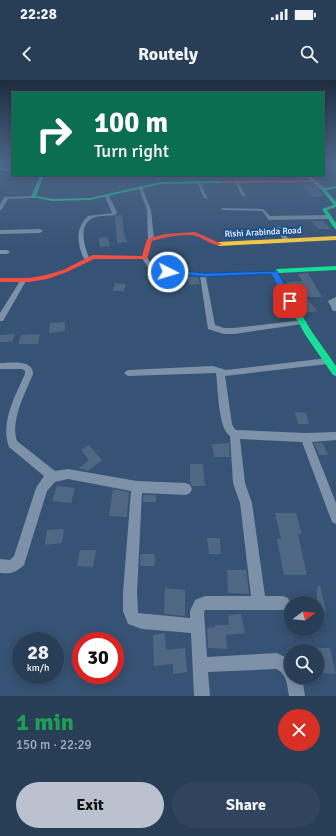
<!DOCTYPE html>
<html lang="en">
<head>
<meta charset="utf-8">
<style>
	body { margin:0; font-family:Signika,sans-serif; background:#30455d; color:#f1f3f6; height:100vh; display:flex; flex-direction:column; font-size:15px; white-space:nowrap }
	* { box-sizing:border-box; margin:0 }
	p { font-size:13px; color:#a5aeba }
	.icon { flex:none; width:22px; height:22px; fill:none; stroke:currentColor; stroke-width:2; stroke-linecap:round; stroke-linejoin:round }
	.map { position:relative; height:616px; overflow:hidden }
	.drawer { display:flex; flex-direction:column; background:#283e57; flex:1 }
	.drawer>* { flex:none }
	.banner { position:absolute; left:12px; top:12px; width:312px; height:84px; border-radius:0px; box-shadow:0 2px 10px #0003,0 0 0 1px #44576d; background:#0b6e4f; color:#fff; overflow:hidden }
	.needle { width:26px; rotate:74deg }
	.controls { position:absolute; left:284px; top:516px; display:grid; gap:8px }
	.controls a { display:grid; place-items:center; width:40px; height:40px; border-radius:50%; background:#283e57; box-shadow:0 2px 10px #0003,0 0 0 1px #44576d; font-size:20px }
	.speed { position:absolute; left:12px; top:552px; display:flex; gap:8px; font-size:20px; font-weight:700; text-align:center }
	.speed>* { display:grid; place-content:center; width:52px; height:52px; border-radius:50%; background:#283e57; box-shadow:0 2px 10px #0003,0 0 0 1px #44576d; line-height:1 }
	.speed small { font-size:10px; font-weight:400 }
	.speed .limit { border:6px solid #d22; background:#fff; color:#111 }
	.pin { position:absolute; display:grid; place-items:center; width:34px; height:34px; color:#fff; margin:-17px; border-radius:8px; box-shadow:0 2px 6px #0006 }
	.me { position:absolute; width:44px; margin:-22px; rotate:95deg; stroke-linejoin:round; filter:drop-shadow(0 0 3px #0008) }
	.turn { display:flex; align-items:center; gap:14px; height:84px; padding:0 16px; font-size:18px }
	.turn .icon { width:52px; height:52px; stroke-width:2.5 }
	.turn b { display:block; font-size:28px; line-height:34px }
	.round { display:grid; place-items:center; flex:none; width:42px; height:42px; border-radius:21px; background:#30455d }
	.headline { display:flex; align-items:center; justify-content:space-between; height:68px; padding:0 16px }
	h1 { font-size:24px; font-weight:800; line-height:30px; color:#1e9e55 }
	.button { display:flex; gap:8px; margin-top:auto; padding:8px 16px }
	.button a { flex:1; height:46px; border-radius:24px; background:#b9c2ce; color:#111; font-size:16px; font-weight:800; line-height:46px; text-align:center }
	.button a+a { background:#30455d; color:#f1f3f6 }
	.status { display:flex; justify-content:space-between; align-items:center; height:28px; padding:0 20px; background:#283e57; direction:ltr }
	.status svg { height:11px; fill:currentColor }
	header { display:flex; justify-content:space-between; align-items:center; height:52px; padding:0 16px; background:#283e57; font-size:18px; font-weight:800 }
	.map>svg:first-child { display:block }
	.building { fill:#506783 }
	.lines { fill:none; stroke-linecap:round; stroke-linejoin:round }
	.street { fill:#7d92a8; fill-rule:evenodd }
	.fast { fill:#16e098; fill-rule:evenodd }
	.slow { fill:#ffcf43; fill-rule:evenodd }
	.jam { fill:#f24e42; fill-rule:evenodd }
	.route { fill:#1a73e8; stroke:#114b97 }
	.labels { text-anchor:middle; stroke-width:4; stroke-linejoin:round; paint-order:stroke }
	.far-street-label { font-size:9px; fill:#fff; stroke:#1b4f8f }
</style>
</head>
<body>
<div class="status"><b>22:28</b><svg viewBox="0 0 49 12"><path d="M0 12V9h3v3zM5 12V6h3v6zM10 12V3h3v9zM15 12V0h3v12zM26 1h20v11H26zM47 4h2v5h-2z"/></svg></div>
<header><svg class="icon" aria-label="back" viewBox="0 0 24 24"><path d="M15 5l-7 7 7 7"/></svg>Routely<svg class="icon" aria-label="search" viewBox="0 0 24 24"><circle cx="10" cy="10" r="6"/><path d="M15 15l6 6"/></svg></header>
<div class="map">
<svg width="336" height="616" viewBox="0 0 336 616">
	<rect width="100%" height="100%" fill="#365274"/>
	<g class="building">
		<path d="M313,104L319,110L324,116L313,117L302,105Z"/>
		<path d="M118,135H122L124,154L127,162L117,163L115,137Z"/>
		<path d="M311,141H323L331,149H318Z"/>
		<path d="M108,157L110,166L100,167L99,158Z"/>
		<path d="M308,193L322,217H306L317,231L303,233L286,202L302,201L298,194Z"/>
		<path d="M187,196L198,197L200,204L189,205Z"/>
		<path d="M115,203L126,204L124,211H113Z"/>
		<path d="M65,242V251L49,253L50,243Z"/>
		<path d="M15,254L12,262H0V255Z"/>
		<path d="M40,254L38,264H18L21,255Z"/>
		<path d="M295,332L306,333L309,344H298Z"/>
		<path d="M229,363L230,377H214L212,364Z"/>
		<path d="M314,363H323L328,375H319Z"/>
		<path d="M89,365L102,380L88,391L79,388L89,380L81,370Z"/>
		<path d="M190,384H203L205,406H192L190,403Z"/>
		<path d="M57,406L75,408L71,423L52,421Z"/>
		<path d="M113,409L129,412L127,437L109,436Z"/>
		<rect x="143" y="415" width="13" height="7"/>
		<path d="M275,433H296L302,454H298L307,495H284L277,459H281Z"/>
		<path d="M64,449L62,463L45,465L47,450Z"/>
		<path d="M207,458H220L221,474H209Z"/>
		<path d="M80,470H96L93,487L77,486Z"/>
		<rect x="140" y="474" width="15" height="12"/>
		<path d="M227,490H246L249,514L228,513Z"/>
		<path d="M317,506H320L326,531H317Z"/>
		<path d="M165,508L185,510V536L164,534Z"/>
		<path d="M241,534L245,553L226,555L227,569L208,568L207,548L215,547V545H229L228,535Z"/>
		<path d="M165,553L166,570L185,568L187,592L173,594V584L154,586L153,555Z"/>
		<path d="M317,568H330L336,594L317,593Z"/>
	</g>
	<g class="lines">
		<g class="street">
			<path d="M305,95H309L325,108V110H321Z"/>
			<path d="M235,101H237L246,116H242Z"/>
			<path d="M197,102L200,103L208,119L204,118Z"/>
			<path d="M138,106L142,107L151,130L154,159L151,161L148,159L147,130Z"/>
			<path d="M107,115L109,116L117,132L116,135C109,136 97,135 91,139C78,147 85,167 89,178L84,179C77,164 75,148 88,136L112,133L105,116Z"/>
			<path d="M33,116L35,118L8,119L2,129L0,130V125L4,117Z"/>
			<path d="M223,128L263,129L270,136L328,135L331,137L328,139L269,140L262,131L221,130V129Z"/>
			<path d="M276,147H280L290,161L289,162H285L275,148Z"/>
			<path d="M0,150L40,149L43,151L40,153L0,154Z"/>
			<path d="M0,170H7L10,172L7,174H0Z"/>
			<path d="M143,177H147L153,187L157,189L206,193L277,191L278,192L275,194L210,196L206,198L215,245L224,248H234L303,240L307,242L303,244L234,254H224L208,249L200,196L154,192L149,189L142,178Z"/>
			<path d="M23,199L26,201L3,241H0V233L20,201Z"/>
			<path d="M336,217V231H333L328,221Z"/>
			<path d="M328,278L332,281L328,284L225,296L232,344L234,348L236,350L305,353L336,352V360L312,362L336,423V444L332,442L302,362L240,359L245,403L252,423L265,516H283L288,518L290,523L288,528L283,530H205L204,532L207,577L277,573L291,580V597H302L305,616H289C287,604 287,594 276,589L208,592L210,616H194L191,553L142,549L128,544L123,531V512L131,411L68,399L55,402L47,411L24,485C15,493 11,494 0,493V479L10,480L14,476L36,408L44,396L9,367C0,343 15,316 25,294V291L22,289H0V283C11,283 33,279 33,294C25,314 10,340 17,361L55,391L68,389L137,401L186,403L190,405L192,409L190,413L186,415L142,413L137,512L138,533L190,538V531L195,520L205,516H251L240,423L233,403L230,356C218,349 218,307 216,293L128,296L124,293L128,290L213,286L226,290Z"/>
		</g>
		<g class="fast">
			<rect x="323" y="83" width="13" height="2"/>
			<path d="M0,88L13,90V92L0,90Z"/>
			<path d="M40,95H44L36,116L53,119L90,118L161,102L223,101L225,102L223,103L161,104L90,120L53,121L31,117Z"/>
			<path d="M336,106V108L326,110L336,122V127L327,130L336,143V149L334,148L322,129L334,125L321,109Z"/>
			<path d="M336,186V190L279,193L277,194L312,252L336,286V296L333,295L306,256L271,194L277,189Z"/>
		</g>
		<path class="slow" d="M336,156V160L219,166L216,164L219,162Z"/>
		<g class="jam">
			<path d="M312,100L313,102L223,103L221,102L223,101Z"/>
			<path d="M195,152L222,164C215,168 203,158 196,156C185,153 163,158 152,161L147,179H94L67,192L47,199L29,202H0V198H29L46,195L63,190L93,175L142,176L147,159L165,154Z"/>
		</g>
	</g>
	<linearGradient id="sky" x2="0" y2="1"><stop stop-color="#1e2d40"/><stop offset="0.49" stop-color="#4c6688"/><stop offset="1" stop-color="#4c6688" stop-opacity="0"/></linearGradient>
	<rect width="336" height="169" fill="url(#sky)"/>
	<path class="route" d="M168,190L206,193L277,191L294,221L288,223L271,194L206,197L166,193V190Z"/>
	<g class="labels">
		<g class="far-street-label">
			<text transform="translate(263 152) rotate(-3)" y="3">Rishi Arabinda Road</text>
		</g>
	</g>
</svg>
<div class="controls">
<a><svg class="needle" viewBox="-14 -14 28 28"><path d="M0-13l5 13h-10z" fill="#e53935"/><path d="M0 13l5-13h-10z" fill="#a5aeba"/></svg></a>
<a><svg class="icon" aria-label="search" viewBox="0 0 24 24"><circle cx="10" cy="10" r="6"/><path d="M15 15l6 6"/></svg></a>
</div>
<div class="speed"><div>28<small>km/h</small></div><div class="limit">30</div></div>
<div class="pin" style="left:290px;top:221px;background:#d93025"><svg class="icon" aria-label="arrive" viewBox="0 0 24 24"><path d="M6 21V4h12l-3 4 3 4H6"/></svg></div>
<svg class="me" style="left:168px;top:192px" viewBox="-20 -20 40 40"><circle r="17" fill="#1a73e8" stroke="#fff" stroke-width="3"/><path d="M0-11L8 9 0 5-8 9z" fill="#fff"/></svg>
<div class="banner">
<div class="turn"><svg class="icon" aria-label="right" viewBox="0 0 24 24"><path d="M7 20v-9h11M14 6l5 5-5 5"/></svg><div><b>100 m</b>Turn right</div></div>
</div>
</div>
<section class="drawer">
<div class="headline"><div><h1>1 min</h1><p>150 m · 22:29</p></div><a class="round" style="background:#d93025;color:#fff"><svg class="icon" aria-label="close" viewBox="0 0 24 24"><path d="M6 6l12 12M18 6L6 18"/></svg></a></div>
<div class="button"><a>Exit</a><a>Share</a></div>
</section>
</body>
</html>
